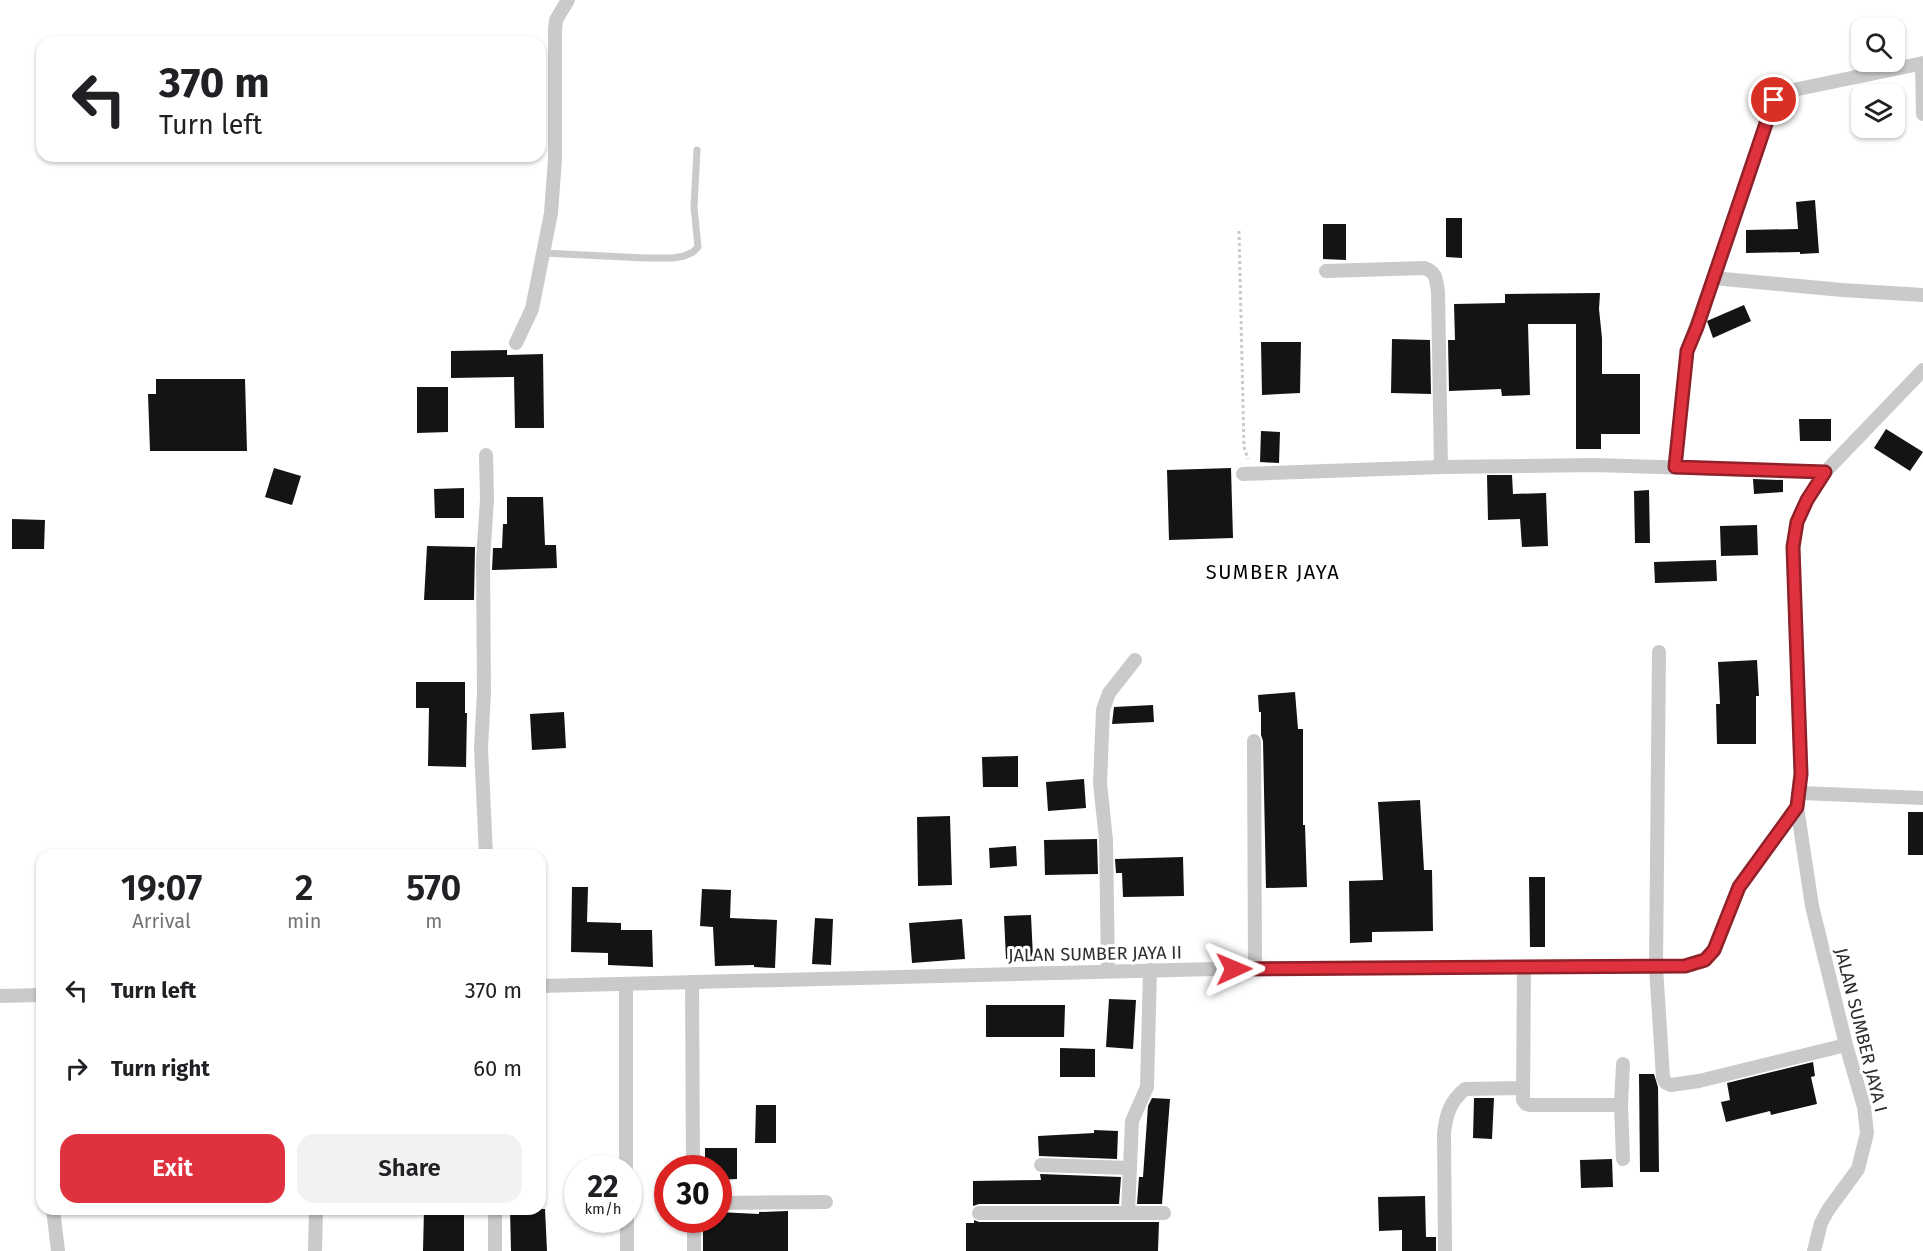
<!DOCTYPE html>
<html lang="en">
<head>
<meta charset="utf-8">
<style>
	body { margin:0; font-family:"Fira Sans",sans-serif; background:#f2f2f2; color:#202124; height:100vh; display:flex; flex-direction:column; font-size:22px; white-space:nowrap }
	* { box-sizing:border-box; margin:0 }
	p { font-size:20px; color:#757577 }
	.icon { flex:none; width:33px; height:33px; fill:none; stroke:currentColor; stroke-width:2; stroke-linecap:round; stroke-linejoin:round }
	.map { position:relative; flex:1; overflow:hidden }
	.sheet { position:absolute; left:36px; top:849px; width:510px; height:366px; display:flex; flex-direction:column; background:#fff; border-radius:18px; box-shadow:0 2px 4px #0004 }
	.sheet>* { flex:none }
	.banner { position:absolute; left:36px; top:36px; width:510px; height:126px; border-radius:18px; box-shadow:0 2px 4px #0004; background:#fff; color:#202124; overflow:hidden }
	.fabs { position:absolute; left:1851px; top:18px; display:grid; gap:12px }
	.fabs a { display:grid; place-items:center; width:54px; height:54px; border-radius:12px; background:#fff; box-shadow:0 2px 4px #0004; font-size:30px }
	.speed { position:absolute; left:564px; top:1155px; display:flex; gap:12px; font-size:30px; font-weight:700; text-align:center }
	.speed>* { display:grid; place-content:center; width:78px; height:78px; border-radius:50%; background:#fff; box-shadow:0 2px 4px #0004; line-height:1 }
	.speed small { font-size:15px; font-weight:400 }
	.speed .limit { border:9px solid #d22; background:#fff; color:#111 }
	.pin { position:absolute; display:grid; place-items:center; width:51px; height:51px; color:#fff; margin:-26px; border:3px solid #fff; border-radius:50%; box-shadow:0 2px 6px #0007 }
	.me { position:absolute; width:66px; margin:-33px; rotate:89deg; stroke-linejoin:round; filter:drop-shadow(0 0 4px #0008) }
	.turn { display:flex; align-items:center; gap:21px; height:126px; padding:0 24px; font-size:27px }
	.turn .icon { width:78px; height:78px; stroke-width:2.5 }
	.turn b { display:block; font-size:42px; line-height:51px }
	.eta { display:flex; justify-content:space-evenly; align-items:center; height:102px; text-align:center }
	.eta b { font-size:36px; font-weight:600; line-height:42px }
	.button { display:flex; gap:12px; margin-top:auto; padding:12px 24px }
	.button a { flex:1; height:69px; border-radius:18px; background:#e0323e; color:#fff; font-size:24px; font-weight:600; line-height:69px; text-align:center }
	.button a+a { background:#f2f2f2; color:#202124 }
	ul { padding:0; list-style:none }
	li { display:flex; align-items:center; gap:18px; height:78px; padding:0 24px }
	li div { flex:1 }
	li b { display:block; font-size:22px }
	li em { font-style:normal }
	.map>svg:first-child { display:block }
	.building { fill:#141414 }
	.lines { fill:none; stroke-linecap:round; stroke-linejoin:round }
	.path { stroke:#cacaca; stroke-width:3; stroke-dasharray:3 3; stroke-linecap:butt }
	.lane { stroke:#cacaca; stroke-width:7 }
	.street { stroke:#cacaca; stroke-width:14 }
	.route-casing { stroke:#922028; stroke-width:15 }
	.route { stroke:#e0323e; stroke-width:10 }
	.labels { text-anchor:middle; stroke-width:6; stroke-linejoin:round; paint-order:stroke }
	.street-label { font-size:18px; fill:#2d2d2d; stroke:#fff }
	.neighbourhood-label { font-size:20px; letter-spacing:1.5px; fill:#000; stroke:#fff }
</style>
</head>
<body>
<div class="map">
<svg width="1923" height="1251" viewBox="0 0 1923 1251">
	<rect width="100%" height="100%" fill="#fff"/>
	<g class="building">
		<path d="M1815,200L1819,253L1800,254V252L1746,253V230L1798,229L1796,202Z"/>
		<path d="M1446,218H1462V258L1446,257Z"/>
		<path d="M1323,224H1346V260L1323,259Z"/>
		<path d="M1600,293L1599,309L1602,338V374H1640V434H1601V449H1576V324H1528L1530,395L1502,396L1501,389L1449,391L1448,340H1455L1454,304L1505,303V294Z"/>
		<path d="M1744,305L1751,321L1713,338L1707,321Z"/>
		<path d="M1392,339L1430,340L1431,394L1391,393Z"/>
		<path d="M1261,342H1301L1300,393L1262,395Z"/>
		<path d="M507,350V355L543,354L544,428H515L514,377L451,378V351Z"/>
		<path d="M156,379H245L247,451H150L148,394H156Z"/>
		<path d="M417,387H448V432L417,433Z"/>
		<path d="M1799,419H1831V441H1800Z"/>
		<path d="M1886,429L1923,452L1910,471L1874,448Z"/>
		<path d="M1261,431L1280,432L1279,463L1260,462Z"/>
		<path d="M274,468L301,476L292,505L265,497Z"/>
		<path d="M1231,468L1233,538L1169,540L1167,470Z"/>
		<path d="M1487,475H1512L1513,494L1546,493L1548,546L1522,547L1520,519L1488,520Z"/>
		<path d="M1753,479L1783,480V492L1754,494Z"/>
		<path d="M464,488V518H435L434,489Z"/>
		<path d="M1649,490L1650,543H1635L1634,491Z"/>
		<path d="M507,497H543L545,545H556L557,568L492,570L493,548H502L503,524H507Z"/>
		<path d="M12,519L45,520L44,549H12Z"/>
		<path d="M1757,525L1758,555L1721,556L1720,526Z"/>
		<path d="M427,546L475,547L474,600H424Z"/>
		<path d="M1716,560L1717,581L1655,583L1654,562Z"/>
		<path d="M1757,660L1759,696H1756V744H1717L1716,704H1720L1718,662Z"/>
		<path d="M416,682H465V713H467L466,767L428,766L429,708H416Z"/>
		<path d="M1295,692L1298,729H1303V825H1305L1307,887L1266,888L1263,741L1261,735V712H1259L1258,695Z"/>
		<path d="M1153,705L1154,722L1112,724L1114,707Z"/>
		<path d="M564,712L566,748L532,750L530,714Z"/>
		<path d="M1018,756V787H983L982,757Z"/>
		<path d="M1084,779L1086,808L1048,811L1046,782Z"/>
		<path d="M1420,800L1424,870H1432L1433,931L1372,932V942L1350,943L1349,881L1383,880L1378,802Z"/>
		<rect x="1908" y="812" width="15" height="43"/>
		<path d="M950,816L952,885L918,886L917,817Z"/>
		<path d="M1097,839L1098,874L1045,875L1044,840Z"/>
		<path d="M1016,846L1017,866L990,868L989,848Z"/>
		<path d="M1183,857L1184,896L1123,897L1122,873H1116L1115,859Z"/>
		<path d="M1529,877H1545V947H1530Z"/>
		<path d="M572,887H588L587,922L621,923V930H652L653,967L608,965V953L571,952Z"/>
		<path d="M702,889L731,890L730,918L777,920L775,968L754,967V965L715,966L713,927L700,926Z"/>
		<path d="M1031,915L1033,958L1006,959L1004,916Z"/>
		<path d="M815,918L833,919L831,965L812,964Z"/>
		<path d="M962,919L965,959L912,963L909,923Z"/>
		<path d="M1109,999L1136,1000L1133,1049L1106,1047Z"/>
		<path d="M986,1005H1065L1064,1037H986Z"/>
		<path d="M1060,1048L1095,1049V1077H1060Z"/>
		<path d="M1813,1062L1815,1076L1811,1077L1817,1104L1771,1115L1770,1111L1726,1122L1721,1102L1730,1100L1727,1083Z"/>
		<path d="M1639,1074H1654L1658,1087L1659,1172H1640Z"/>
		<path d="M1152,1098L1170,1099L1162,1204H1137L1139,1177H1143L1148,1106Z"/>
		<path d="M1474,1098H1494L1492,1139L1473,1138Z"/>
		<path d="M756,1105H776V1143H755Z"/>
		<path d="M1094,1130L1118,1131L1117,1159L1039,1156L1038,1136L1094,1133Z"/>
		<path d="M705,1148H737V1179L718,1180V1168H705Z"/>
		<path d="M1612,1159L1613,1187L1581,1188L1580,1160Z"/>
		<path d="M1040,1174L1121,1177L1119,1204H979L973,1206V1181L1041,1180Z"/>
		<path d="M1425,1196L1426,1237H1436V1251H1402V1230L1379,1231L1378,1197Z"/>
		<path d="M424,1209H464V1251H423Z"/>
		<path d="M510,1209H545L547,1251H511Z"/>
		<path d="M788,1211V1251H703V1220H718V1212L759,1214V1212Z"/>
		<path d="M974,1220L979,1222H1159L1158,1251H966V1223H974Z"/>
	</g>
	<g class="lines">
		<path class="path" d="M1239,231L1244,447L1248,459"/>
		<path class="lane" d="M543,253L645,258H673L684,256L693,252L698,247L694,207L697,150"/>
		<g class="street">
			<path d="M1922,64L1923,114"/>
			<path d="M1326,271L1424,268C1437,272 1436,280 1438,292L1441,467"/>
			<path d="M1713,278L1842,290L1923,295"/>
			<path d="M516,343L532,309L551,213L555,159V30L556,20L568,0"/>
			<path d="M1675,467L1687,351L1729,235L1774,100L1779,95L1798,89L1923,63"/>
			<path d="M1243,474L1441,467L1594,465L1825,472"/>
			<path d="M1659,652L1656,967L1663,1078L1666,1083L1671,1085L1699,1081L1846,1045"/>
			<path d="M1254,741L1255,968"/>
			<path d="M1800,793L1923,798"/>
			<path d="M1797,807L1812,906L1846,1045L1864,1107L1867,1133L1858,1169L1828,1210L1821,1223L1814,1251"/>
			<path d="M486,855L481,748L484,693L483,560L487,499L486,455"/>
			<path d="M1524,967L1523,1100L1526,1104L1530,1105H1621L1623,1064"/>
			<path d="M1108,971L1106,840L1100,783L1103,710L1109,693L1135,660"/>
			<path d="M692,982L693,1168"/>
			<path d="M626,984V1168"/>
			<path d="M540,986L1255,968L1685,966L1705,960L1714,950L1739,887L1797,807L1801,774L1793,547L1797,522L1807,500L1825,472L1923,370"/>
			<path d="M0,996L42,995"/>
			<path d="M1621,1105L1623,1159"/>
			<path d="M1041,1165L1130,1168"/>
			<path d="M718,1203L826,1202"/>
			<path d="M53,1209L58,1251"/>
			<path d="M979,1213H1164"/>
			<path d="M1128,1213L1132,1121L1147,1087L1150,970"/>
			<path d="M627,1220V1251"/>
			<path d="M694,1220V1251"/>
			<path d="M315,1251L316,1209"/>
			<path d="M495,1251V1209"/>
			<path d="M1445,1251L1444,1134C1446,1114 1450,1102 1465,1089L1523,1088"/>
		</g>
	</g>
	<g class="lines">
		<defs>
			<path id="route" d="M1234,969L1685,966L1705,960L1714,950L1739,887L1797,807L1801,774L1793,547L1797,522L1807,500L1825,472L1675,467L1687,351L1697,327L1774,100"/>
		</defs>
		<use href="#route" class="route-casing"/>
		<use href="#route" class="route"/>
	</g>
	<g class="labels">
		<g class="street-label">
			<text transform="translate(1095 954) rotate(-1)" y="6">JALAN SUMBER JAYA II</text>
			<text transform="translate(1861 1030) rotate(76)" y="6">JALAN SUMBER JAYA I</text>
		</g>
		<g class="neighbourhood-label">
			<text x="1273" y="579">SUMBER JAYA</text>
		</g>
	</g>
</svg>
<div class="fabs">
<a><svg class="icon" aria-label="search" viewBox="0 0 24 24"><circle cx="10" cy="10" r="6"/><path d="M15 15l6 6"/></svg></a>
<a><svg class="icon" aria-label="layers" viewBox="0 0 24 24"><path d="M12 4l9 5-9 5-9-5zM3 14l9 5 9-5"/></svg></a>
</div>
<div class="speed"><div>22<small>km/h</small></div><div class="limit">30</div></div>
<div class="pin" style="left:1774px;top:100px;background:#d93025"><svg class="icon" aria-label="arrive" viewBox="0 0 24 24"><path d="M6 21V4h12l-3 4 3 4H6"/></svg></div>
<svg class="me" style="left:1234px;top:969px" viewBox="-20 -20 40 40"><path d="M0-17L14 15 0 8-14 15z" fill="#e0323e" stroke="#fff" stroke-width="4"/></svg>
<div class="banner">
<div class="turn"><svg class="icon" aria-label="left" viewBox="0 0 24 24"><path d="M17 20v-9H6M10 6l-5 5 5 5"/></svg><div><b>370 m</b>Turn left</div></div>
</div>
<section class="sheet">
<div class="eta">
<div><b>19:07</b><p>Arrival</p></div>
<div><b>2</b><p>min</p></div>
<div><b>570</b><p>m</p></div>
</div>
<ul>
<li><svg class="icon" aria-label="left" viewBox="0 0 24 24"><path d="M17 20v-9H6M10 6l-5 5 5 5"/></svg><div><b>Turn left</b></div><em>370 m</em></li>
<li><svg class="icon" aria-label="right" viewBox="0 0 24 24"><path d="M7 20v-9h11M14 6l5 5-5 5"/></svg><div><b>Turn right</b></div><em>60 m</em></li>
</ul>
<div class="button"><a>Exit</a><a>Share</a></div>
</section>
</div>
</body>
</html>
